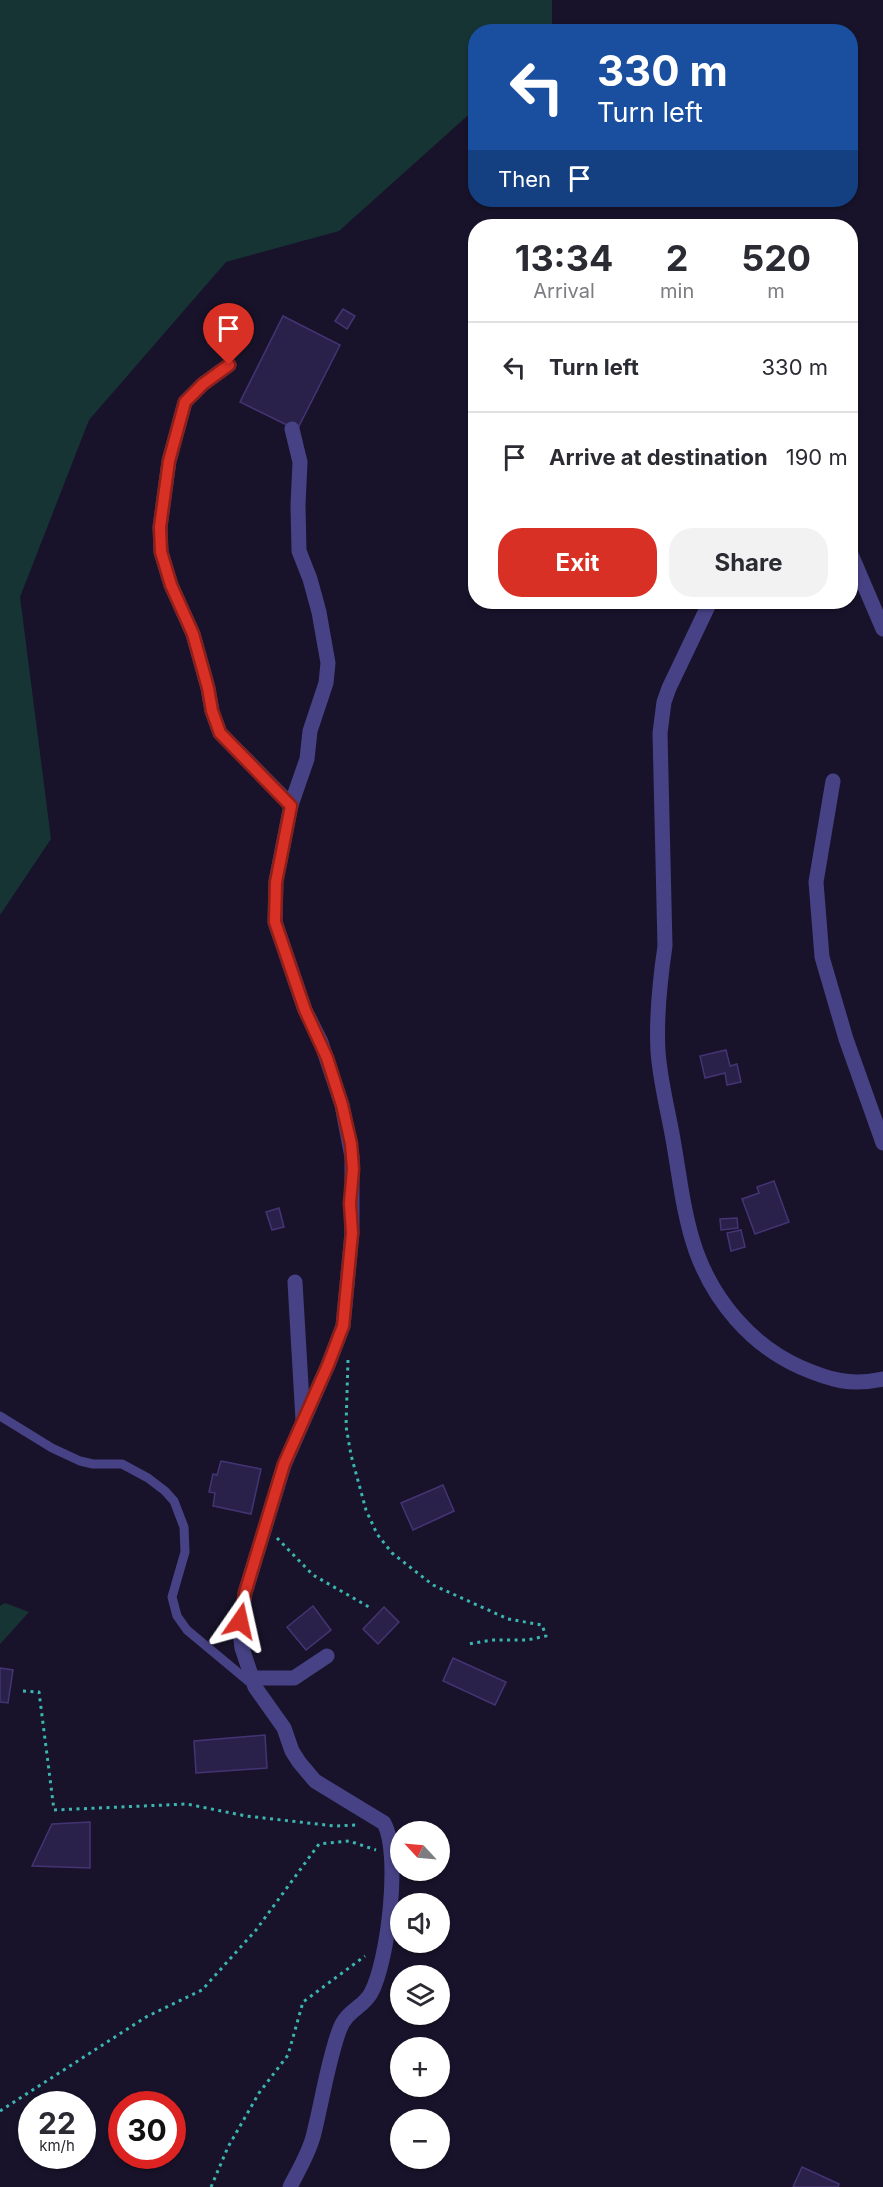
<!DOCTYPE html>
<html lang="en">
<head>
<meta charset="utf-8">
<style>
	body { margin:0; font-family:Inter,sans-serif; background:#f2f2f3; color:#2b2b33; height:100vh; display:flex; flex-direction:column; font-size:22px; white-space:nowrap }
	* { box-sizing:border-box; margin:0 }
	p { font-size:20px; color:#7c7c81 }
	.icon { flex:none; width:33px; height:33px; fill:none; stroke:currentColor; stroke-width:2; stroke-linecap:round; stroke-linejoin:round }
	.map { position:relative; flex:1; overflow:hidden }
	.side { position:absolute; left:468px; top:219px; width:390px; height:390px; display:flex; flex-direction:column; background:#fff; border-radius:24px; box-shadow:0 2px 4px #0004 }
	.side>* { flex:none }
	.hud { position:absolute; left:468px; top:24px; width:390px; height:183px; border-radius:24px; box-shadow:0 2px 4px #0004; background:#1a4fa0; color:#fff; overflow:hidden }
	.needle { width:39px; rotate:296deg }
	.fabs { position:absolute; left:390px; top:1821px; display:grid; gap:12px }
	.fabs a { display:grid; place-items:center; width:60px; height:60px; border-radius:50%; background:#fff; box-shadow:0 2px 4px #0004; font-size:30px }
	.speed { position:absolute; left:18px; top:2091px; display:flex; gap:12px; font-size:30px; font-weight:700; text-align:center }
	.speed>* { display:grid; place-content:center; width:78px; height:78px; border-radius:50%; background:#fff; box-shadow:0 2px 4px #0004; line-height:1 }
	.speed small { font-size:15px; font-weight:400 }
	.speed .limit { border:9px solid #d22; background:#fff; color:#111 }
	.pin { position:absolute; display:grid; place-items:center; width:51px; height:51px; color:#fff; margin:-62px -26px; border-radius:50% 50% 50% 0; rotate:-45deg; box-shadow:0 0 6px #0007 }
	.pin .icon { rotate:45deg }
	.me { position:absolute; width:66px; margin:-33px; rotate:11deg; stroke-linejoin:round; filter:drop-shadow(0 0 4px #0008) }
	.turn { display:flex; align-items:center; gap:21px; height:126px; padding:0 30px; font-size:27px }
	.turn .icon { width:78px; height:78px; stroke-width:2.5 }
	.turn b { display:block; font-size:42px; line-height:51px }
	.then { display:flex; align-items:center; height:57px; padding:0 30px; background:#0003; gap:12px; font-size:22px }
	.eta { display:flex; justify-content:space-evenly; align-items:center; height:102px; text-align:center }
	.eta b { font-size:36px; font-weight:700; line-height:42px }
	.button { display:flex; gap:12px; margin-top:auto; padding:12px 30px }
	.button a { flex:1; height:69px; border-radius:24px; background:#d93025; color:#fff; font-size:24px; font-weight:700; line-height:69px; text-align:center }
	.button a+a { background:#f2f2f3; color:#2b2b33 }
	ul { padding:0; list-style:none }
	li { display:flex; align-items:center; gap:18px; height:90px; padding:0 30px; border-top:2px solid #e1e1e2 }
	li div { flex:1 }
	li b { display:block; font-size:22px }
	li em { font-style:normal }
	.map>svg:first-child { display:block }
	.green { fill:#173434 }
	.building { fill:#2a214a; stroke:#433574; stroke-width:1.5 }
	.lines { fill:none; stroke-linecap:round; stroke-linejoin:round }
	.path { stroke:#3bb5b0; stroke-width:3; stroke-dasharray:3 4.5; stroke-linecap:butt }
	.service { stroke:#474285; stroke-width:9 }
	.minor { stroke:#474285; stroke-width:15 }
	.route-casing { stroke:#8d1f18; stroke-width:15 }
	.route { stroke:#d93025; stroke-width:10 }
</style>
</head>
<body>
<div class="map">
<svg width="883" height="2187" viewBox="0 0 883 2187">
	<rect width="100%" height="100%" fill="#18132a"/>
	<g class="green">
		<path d="M0,0H552V31L476,32L475,109L339,231L226,262L89,420L20,597L51,839L0,915Z"/>
		<path d="M5,1603L29,1612L0,1644V1606Z"/>
	</g>
	<g class="building">
		<path d="M343,309L355,316L347,329L335,321Z"/>
		<path d="M283,316L340,345L297,430L240,402Z"/>
		<path d="M726,1050L730,1066L737,1064L741,1082L727,1085L725,1073L705,1078L700,1056Z"/>
		<path d="M774,1181L789,1222L755,1234L742,1199L759,1193L757,1187Z"/>
		<path d="M279,1208L284,1227L272,1230L266,1212Z"/>
		<path d="M737,1218L738,1228L721,1230L720,1219Z"/>
		<path d="M741,1230L745,1247L731,1251L727,1233Z"/>
		<path d="M221,1461L261,1469L251,1514L213,1506L215,1493L209,1492L213,1474L217,1475Z"/>
		<path d="M443,1485L454,1511L413,1530L401,1503Z"/>
		<path d="M313,1606L331,1630L306,1650L287,1627Z"/>
		<path d="M384,1607L399,1622L378,1644L363,1629Z"/>
		<path d="M453,1658L506,1682L495,1705L443,1681Z"/>
		<path d="M0,1668L13,1670L8,1703L0,1702Z"/>
		<path d="M265,1735L267,1768L196,1773L194,1741Z"/>
		<path d="M90,1822V1868L32,1866L52,1824Z"/>
		<path d="M802,2167L839,2184L838,2187H793Z"/>
	</g>
	<g class="lines">
		<g class="path">
			<path d="M348,1360L346,1426L351,1455L366,1510L377,1534L392,1553L433,1585L508,1619L542,1625L546,1636L527,1640H492L468,1644"/>
			<path d="M277,1538L313,1575L369,1607"/>
			<path d="M23,1691L39,1692L54,1810L187,1804L246,1816L335,1826L356,1825"/>
			<path d="M0,2111L146,2017L202,1990L256,1930L319,1844L349,1841L376,1850"/>
			<path d="M211,2187L228,2147L259,2093L288,2055L303,2002L365,1956"/>
		</g>
		<path class="service" d="M0,1416L52,1448L80,1461L93,1464H122L148,1478L165,1491L174,1501L184,1527L185,1552L172,1597L177,1616L187,1630L253,1685"/>
		<g class="minor">
			<path d="M229,365L203,384L185,402L169,461L160,527L161,552L171,585L193,634L208,688L212,711L220,733L291,805L276,881L275,922L305,1010L321,1042L342,1105L352,1157V1233L343,1326L328,1365L284,1465L245,1593L240,1632L242,1648L255,1687L284,1728L292,1751L299,1762L315,1781L384,1823C401,1854 388,1962 371,1993C363,2008 346,2010 339,2031C327,2065 322,2102 313,2137C308,2155 298,2171 290,2187"/>
			<path d="M850,552L883,629"/>
			<path d="M710,602L669,688L664,702L660,733L665,946C660,980 656,1016 658,1051C660,1082 669,1114 674,1145C680,1180 684,1217 696,1251C714,1301 751,1345 800,1367C830,1380 850,1386 883,1379"/>
			<path d="M833,781L816,882L822,957L846,1039L883,1143"/>
			<path d="M291,805L307,759L310,731L326,683L328,663L319,612L310,579L299,551L298,505L300,462L292,429"/>
			<path d="M295,1282L303,1420"/>
			<path d="M251,1678H294L327,1656"/>
		</g>
	</g>
	<g class="lines">
		<defs>
			<path id="route" d="M229,365L203,384L185,402L169,461L160,527L161,552L171,585L193,634L208,688L212,711L220,733L291,806L276,882L275,922L305,1010L327,1058L342,1105L351,1144L353,1169L350,1203L352,1233L343,1326L328,1365L284,1464L245,1593L240,1621"/>
		</defs>
		<use href="#route" class="route-casing"/>
		<use href="#route" class="route"/>
	</g>
</svg>
<div class="fabs">
<a><svg class="needle" viewBox="-14 -14 28 28"><path d="M0-13l5 13h-10z" fill="#e53935"/><path d="M0 13l5-13h-10z" fill="#7c7c81"/></svg></a>
<a><svg class="icon" aria-label="sound" viewBox="0 0 24 24"><path d="M4 9h4l5-4v14l-5-4H4zM17 9q2 3 0 6"/></svg></a>
<a><svg class="icon" aria-label="layers" viewBox="0 0 24 24"><path d="M12 4l9 5-9 5-9-5zM3 14l9 5 9-5"/></svg></a>
<a>+</a>
<a>−</a>
</div>
<div class="speed"><div>22<small>km/h</small></div><div class="limit">30</div></div>
<div class="pin" style="left:229px;top:365px;background:#d93025"><svg class="icon" aria-label="arrive" viewBox="0 0 24 24"><path d="M6 21V4h12l-3 4 3 4H6"/></svg></div>
<svg class="me" style="left:240px;top:1621px" viewBox="-20 -20 40 40"><path d="M0-17L14 15 0 8-14 15z" fill="#d93025" stroke="#fff" stroke-width="4"/></svg>
<div class="hud">
<div class="turn"><svg class="icon" aria-label="left" viewBox="0 0 24 24"><path d="M17 20v-9H6M10 6l-5 5 5 5"/></svg><div><b>330 m</b>Turn left</div></div>
<div class="then">Then<svg class="icon" aria-label="arrive" viewBox="0 0 24 24"><path d="M6 21V4h12l-3 4 3 4H6"/></svg></div>
</div>
<section class="side">
<div class="eta">
<div><b>13:34</b><p>Arrival</p></div>
<div><b>2</b><p>min</p></div>
<div><b>520</b><p>m</p></div>
</div>
<ul>
<li><svg class="icon" aria-label="left" viewBox="0 0 24 24"><path d="M17 20v-9H6M10 6l-5 5 5 5"/></svg><div><b>Turn left</b></div><em>330 m</em></li>
<li><svg class="icon" aria-label="arrive" viewBox="0 0 24 24"><path d="M6 21V4h12l-3 4 3 4H6"/></svg><div><b>Arrive at destination</b></div><em>190 m</em></li>
</ul>
<div class="button"><a>Exit</a><a>Share</a></div>
</section>
</div>
</body>
</html>
